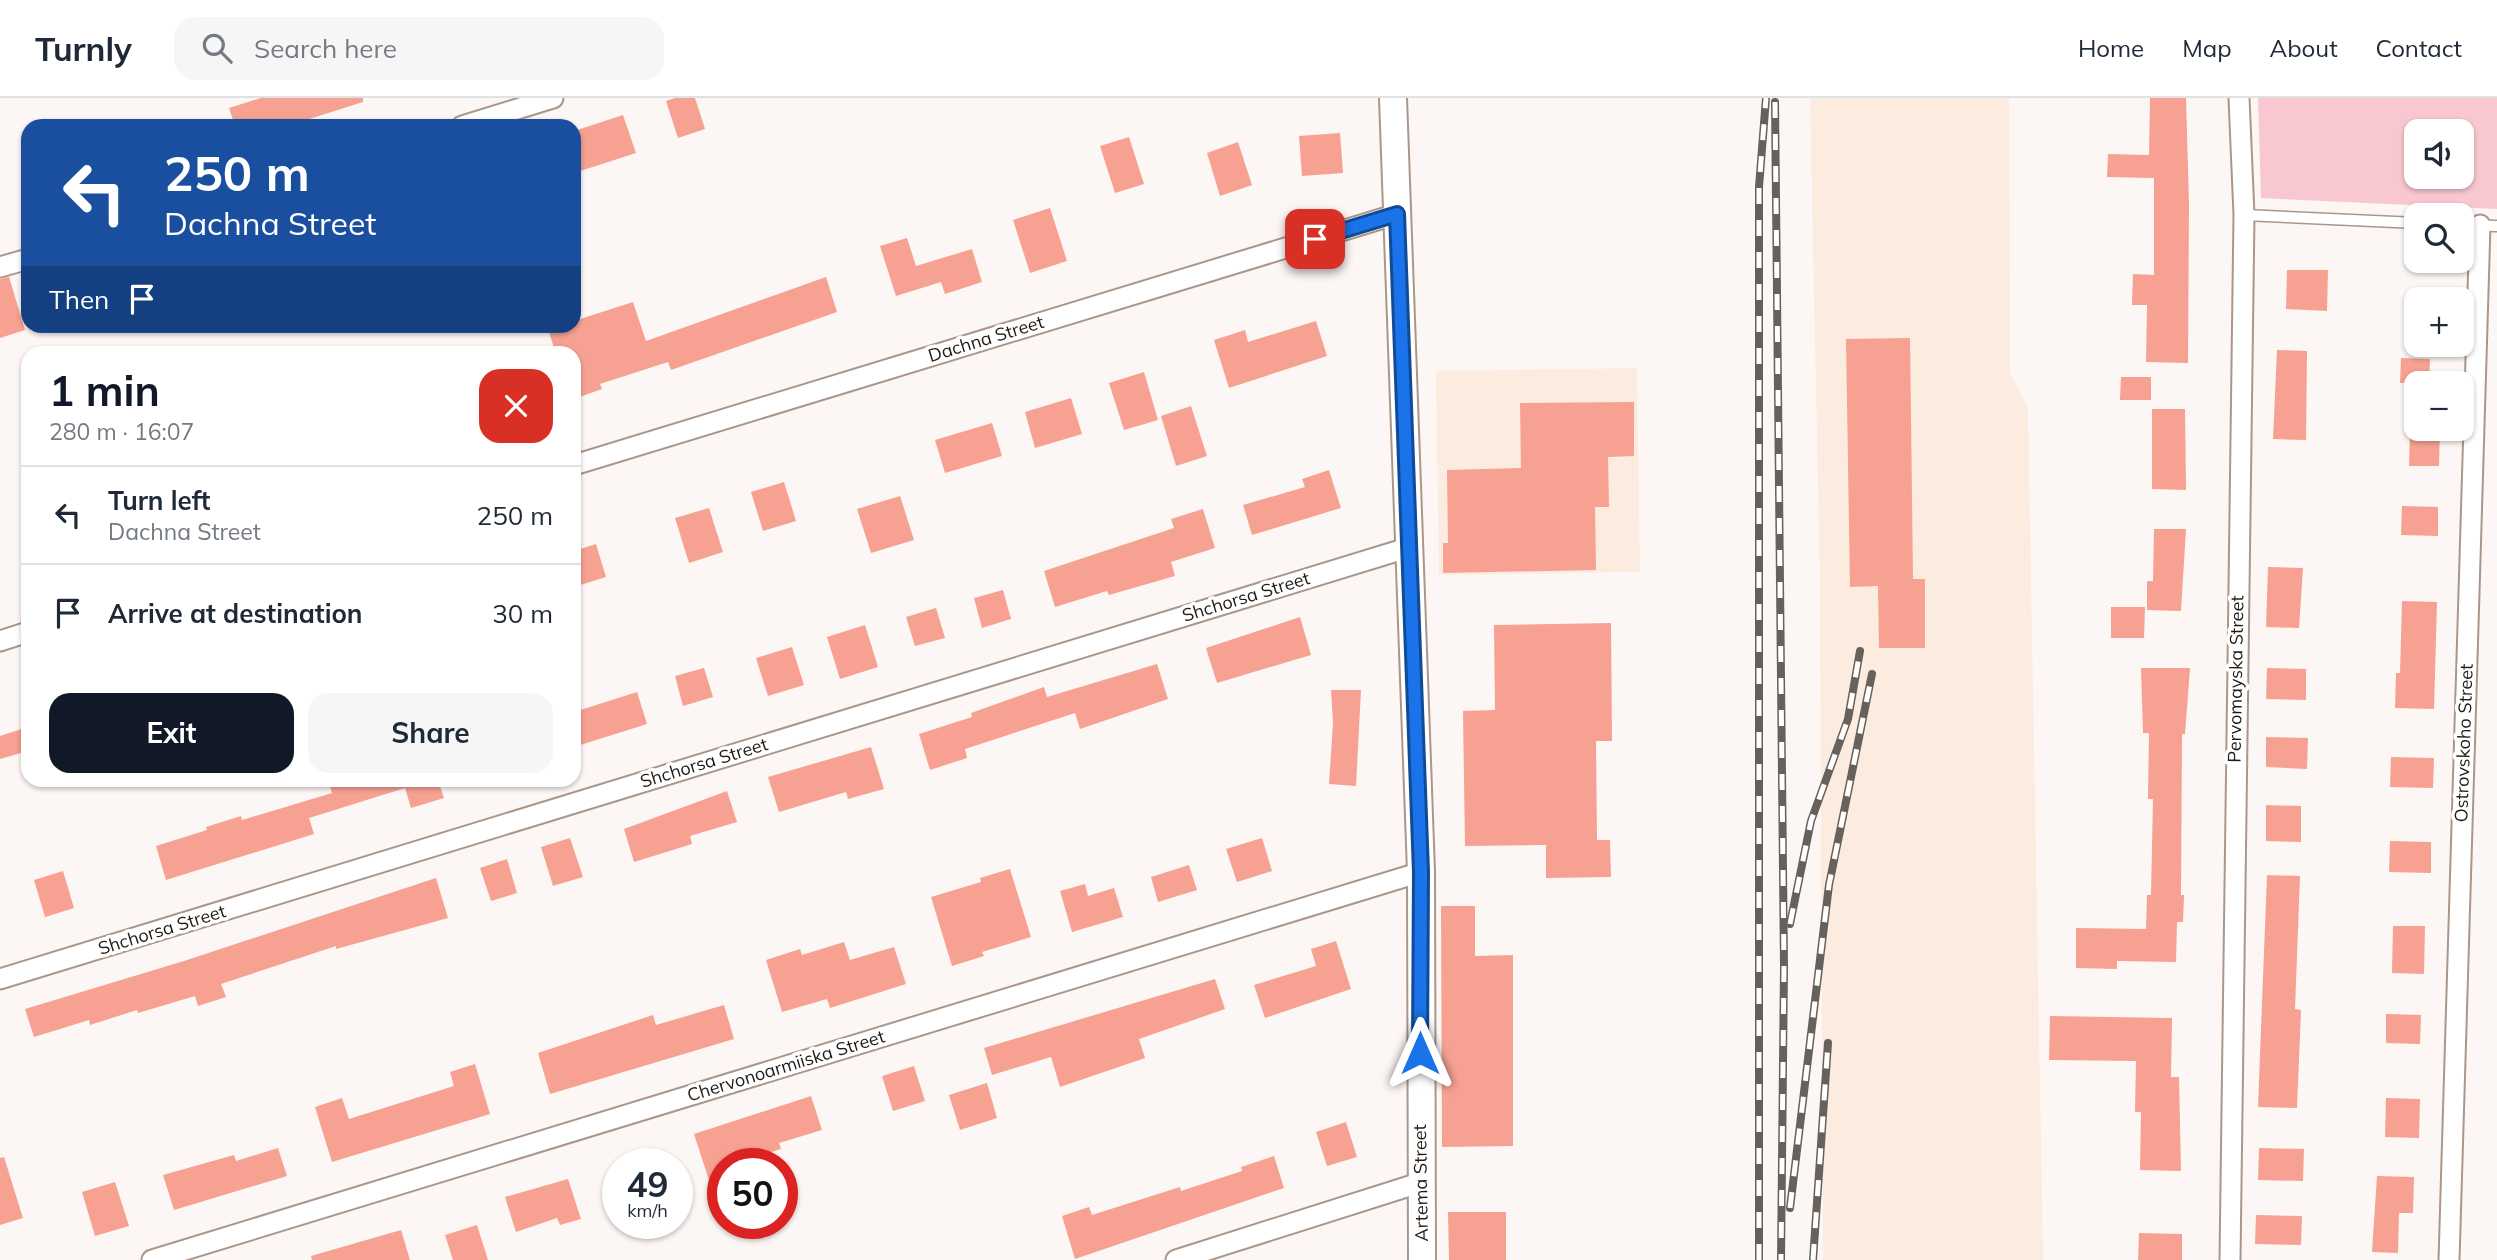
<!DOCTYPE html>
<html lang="en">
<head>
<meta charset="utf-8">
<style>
	body { margin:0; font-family:Mulish,sans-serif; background:#f6f6f7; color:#1f2937; height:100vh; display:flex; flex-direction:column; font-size:26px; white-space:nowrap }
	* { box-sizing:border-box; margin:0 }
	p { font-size:23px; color:#747a83 }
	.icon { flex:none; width:38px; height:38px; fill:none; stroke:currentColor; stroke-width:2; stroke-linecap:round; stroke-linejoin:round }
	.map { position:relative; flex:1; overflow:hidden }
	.details { position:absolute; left:21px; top:248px; width:560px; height:441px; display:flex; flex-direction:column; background:#fff; border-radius:21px; box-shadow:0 2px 5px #0004 }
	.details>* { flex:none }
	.hud { position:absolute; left:21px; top:21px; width:560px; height:214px; border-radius:21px; box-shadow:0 2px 5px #0004; background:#1a4fa0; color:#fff; overflow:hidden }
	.fabs { position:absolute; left:2404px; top:21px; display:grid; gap:14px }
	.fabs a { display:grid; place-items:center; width:70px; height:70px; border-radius:14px; background:#fff; box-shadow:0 2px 5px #0004; font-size:35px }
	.speed { position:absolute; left:602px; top:1050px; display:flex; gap:14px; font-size:35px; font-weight:700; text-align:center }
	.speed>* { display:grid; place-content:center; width:91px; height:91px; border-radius:50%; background:#fff; box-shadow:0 2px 5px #0004; line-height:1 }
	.speed small { font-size:18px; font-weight:400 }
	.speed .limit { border:10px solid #d22; background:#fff; color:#111 }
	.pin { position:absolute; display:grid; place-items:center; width:60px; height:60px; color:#fff; margin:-30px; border-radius:14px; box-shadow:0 4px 10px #0006 }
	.me { position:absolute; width:77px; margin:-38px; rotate:0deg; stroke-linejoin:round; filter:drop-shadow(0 0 5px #0008) }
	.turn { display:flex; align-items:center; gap:24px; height:147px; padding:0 28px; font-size:32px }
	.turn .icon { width:91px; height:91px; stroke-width:2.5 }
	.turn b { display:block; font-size:49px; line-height:60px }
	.then { display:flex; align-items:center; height:66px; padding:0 28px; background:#0003; gap:14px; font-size:26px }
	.round { display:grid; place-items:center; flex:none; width:74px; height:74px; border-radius:21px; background:#f6f6f7 }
	.overview { display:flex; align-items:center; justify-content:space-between; height:119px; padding:0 28px }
	h1 { font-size:42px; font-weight:700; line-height:52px; color:#111827 }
	.button { display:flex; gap:14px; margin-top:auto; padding:14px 28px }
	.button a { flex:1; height:80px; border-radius:21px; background:#111827; color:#fff; font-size:28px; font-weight:700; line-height:80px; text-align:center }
	.button a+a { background:#f6f6f7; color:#1f2937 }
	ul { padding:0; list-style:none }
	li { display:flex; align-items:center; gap:21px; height:98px; padding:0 28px; border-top:2px solid #e0e1e3 }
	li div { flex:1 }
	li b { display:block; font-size:26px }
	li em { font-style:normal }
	header { display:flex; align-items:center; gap:42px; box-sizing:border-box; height:98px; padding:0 35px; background:#fff; border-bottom:2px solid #e0e1e3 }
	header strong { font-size:33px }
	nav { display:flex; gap:38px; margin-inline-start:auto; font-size:24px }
	.search { width:490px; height:63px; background:#f6f6f7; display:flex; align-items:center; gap:18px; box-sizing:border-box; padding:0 24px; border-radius:21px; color:#747a83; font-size:26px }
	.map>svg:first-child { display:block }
	.built { fill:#fcebdf }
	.green { fill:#f8c7cf; fill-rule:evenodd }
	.building { fill:#f6a191 }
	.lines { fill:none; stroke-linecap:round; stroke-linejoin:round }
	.service-casing { stroke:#ab978a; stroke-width:13 }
	.minor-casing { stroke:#ab978a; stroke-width:23 }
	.secondary-casing { stroke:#ab978a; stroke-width:30 }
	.service { stroke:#fff; stroke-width:10 }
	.minor { stroke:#fff; stroke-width:19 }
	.secondary { stroke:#fff; stroke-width:26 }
	.rail-casing { stroke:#67615c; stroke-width:8 }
	.rail { stroke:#fff; stroke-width:5; stroke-dasharray:16; stroke-linecap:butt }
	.route-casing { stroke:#114b97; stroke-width:18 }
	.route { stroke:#1a73e8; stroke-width:12 }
	.labels { text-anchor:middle; stroke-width:7; stroke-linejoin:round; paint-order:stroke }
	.street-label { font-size:18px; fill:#211a15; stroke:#fff }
</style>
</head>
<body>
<header>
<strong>Turnly</strong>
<div class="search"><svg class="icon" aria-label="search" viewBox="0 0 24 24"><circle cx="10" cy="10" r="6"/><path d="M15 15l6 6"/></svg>Search here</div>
<nav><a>Home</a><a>Map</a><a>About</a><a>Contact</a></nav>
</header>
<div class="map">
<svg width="2497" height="1162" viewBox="0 0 2497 1162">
	<rect width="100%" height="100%" fill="#fcf7f4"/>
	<g class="built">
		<path d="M1810,0H2009L2010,275L2028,311L2043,1162H1823L1820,485Z"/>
		<path d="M1637,270L1640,474L1439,477L1436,273Z"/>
	</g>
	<path class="green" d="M2258,0H2497V111L2261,100ZM2417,33H2462V79H2417Z"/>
	<g class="building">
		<path d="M261,0H363V4L287,28H235L229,10Z"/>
		<path d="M675,0H695L705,31L678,40L666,3Z"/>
		<path d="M2150,0H2186L2189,106L2188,265L2146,264L2147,207H2132L2133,176L2154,177V80L2107,79L2108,56L2149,57Z"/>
		<path d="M623,17L636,55L574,75V33Z"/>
		<path d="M1340,35L1343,75L1302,78L1299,38Z"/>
		<path d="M1129,39L1144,86L1115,95L1100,48Z"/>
		<path d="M1238,44L1252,87L1220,98L1207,55Z"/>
		<path d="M1050,110L1067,163L1030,175L1013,122Z"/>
		<path d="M907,140L916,168L972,151L982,184L945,196L941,184L896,198L880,148Z"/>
		<path d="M2287,172H2328L2327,213L2286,211Z"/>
		<path d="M9,179L25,232L0,240V181Z"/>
		<path d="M826,179L837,214L671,272L668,264L600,286L602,291L574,301V256H556L547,228H574V223L633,204L646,243Z"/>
		<path d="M1316,223L1327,258L1229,290L1214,242L1245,232L1248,244Z"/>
		<path d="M1910,240L1913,481H1925V550H1879L1878,488L1850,489L1846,241Z"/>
		<path d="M2277,252L2307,253L2306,342L2273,341Z"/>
		<path d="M2401,260L2430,261L2429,285H2400Z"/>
		<path d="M1144,274L1158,322L1124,332L1109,285Z"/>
		<path d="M2121,279H2151V302H2120Z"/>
		<path d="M1071,300L1082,336L1035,350L1025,314Z"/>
		<path d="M1634,304V358L1608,359L1609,409H1595L1596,472L1443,475V445H1448L1447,372L1521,370L1520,305Z"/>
		<path d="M1191,308L1207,358L1176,368L1161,318Z"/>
		<path d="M2152,311H2185L2186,392L2152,391Z"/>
		<path d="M992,325L1002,358L945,375L935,342Z"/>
		<path d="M2410,331H2440L2439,368H2409Z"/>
		<path d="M1329,372L1341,410L1252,437L1243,407L1305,389L1302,381Z"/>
		<path d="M784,384L796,423L763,433L751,394Z"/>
		<path d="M900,398L914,442L871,455L857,411Z"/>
		<path d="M2402,408L2438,409V438L2401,437Z"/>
		<path d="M709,410L723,454L689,465L675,420Z"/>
		<path d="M1203,411L1215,450L1171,464L1175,478L1109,497L1107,493L1055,509L1044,473L1174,430L1171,421Z"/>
		<path d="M2154,431H2186L2181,513L2147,512V483H2153Z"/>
		<path d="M596,446L606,479L574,489V453Z"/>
		<path d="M2268,469L2303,470L2299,530L2266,529Z"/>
		<path d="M1003,492L1011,521L982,530L974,500Z"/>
		<path d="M2402,503L2437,504L2434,611L2395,610L2396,575H2400Z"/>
		<path d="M2111,509H2145L2144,540H2111Z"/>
		<path d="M936,510L945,540L915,548L906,519Z"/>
		<path d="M1300,519L1311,557L1217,585L1206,550Z"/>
		<path d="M1611,525L1612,643H1596L1597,742H1610L1611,779L1546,780V747L1465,748L1463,613L1495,612L1494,527Z"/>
		<path d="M865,527L878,569L840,581L827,539Z"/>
		<path d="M792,549L804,587L768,598L756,560Z"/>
		<path d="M1157,566L1168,601L1080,631L1075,615L965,651L967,660L930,672L919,636L972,619L971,615L1044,589L1047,599Z"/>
		<path d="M704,570L713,599L683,608L675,578Z"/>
		<path d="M2141,570H2190L2185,636H2182L2181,797H2184L2183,824H2177L2176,864L2117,863V871L2076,870V830L2146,831L2147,797H2151L2153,701H2148L2149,635H2143Z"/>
		<path d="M2267,570L2306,571V602L2266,601Z"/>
		<path d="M1331,592H1361L1356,688L1329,686L1333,625Z"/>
		<path d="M637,594L647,626L574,649V614Z"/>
		<path d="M28,629V653L0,661V638Z"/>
		<path d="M2266,639L2308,640L2307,671L2266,669Z"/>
		<path d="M871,649L884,691L848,701L846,694L779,714L768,679Z"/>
		<path d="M2391,659L2434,660L2433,690L2390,689Z"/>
		<path d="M328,682H438L444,700L411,710L405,690L309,720L314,736L166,782L156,748L207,732L206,729L241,718L242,722L332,695Z"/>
		<path d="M727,693L737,724L690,738L692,746L634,764L624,731Z"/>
		<path d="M2266,707L2301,708V744L2266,743Z"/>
		<path d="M570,740L583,779L553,788L541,749Z"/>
		<path d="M1262,740L1272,773L1237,784L1226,751Z"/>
		<path d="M2390,743L2431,744V775L2389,774Z"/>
		<path d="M507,761L517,795L491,803L480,770Z"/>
		<path d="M1189,767L1197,792L1158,804L1151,779Z"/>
		<path d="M1010,771L1031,839L982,854L984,858L952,868L931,799L981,784L980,780Z"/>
		<path d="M63,773L74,810L45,819L34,782Z"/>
		<path d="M2267,777L2300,778L2295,911L2301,912L2297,1010L2258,1009Z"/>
		<path d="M436,780L448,820L336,851V848L221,886L226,899L198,908L195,898L138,915L137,912L90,927L89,922L34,939L25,911L184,863Z"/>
		<path d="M1085,786L1088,798L1114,790L1123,819L1072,834L1060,793Z"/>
		<path d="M1441,808H1475V858L1513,857V1048L1442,1049Z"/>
		<path d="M2393,828H2425L2424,876L2392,875Z"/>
		<path d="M1336,843L1351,891L1265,920L1254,887L1316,868L1311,851Z"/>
		<path d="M844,844L850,862L894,849L906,886L830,910L827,901L782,914L766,862L800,851L802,857Z"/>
		<path d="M1215,881L1225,911L1139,941L1145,960L1060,989L1051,959L992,977L984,950Z"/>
		<path d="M724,907L734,941L550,996L538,955L653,917L656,927Z"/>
		<path d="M2386,916L2421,917L2420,946L2386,945Z"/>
		<path d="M2050,918L2172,920L2171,979H2179L2181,1073L2140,1072L2141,1014H2135L2136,963L2049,962Z"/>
		<path d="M475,966L490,1016L332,1064L315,1009L342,1000L349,1021L454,988L450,974Z"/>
		<path d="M914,968L925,1003L893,1013L882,978Z"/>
		<path d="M987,985L997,1020L960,1032L949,997Z"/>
		<path d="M811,998L822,1032L779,1045L781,1051L733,1066H723V1112L719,1113L694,1036Z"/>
		<path d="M2386,1000L2420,1001L2419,1040L2385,1039Z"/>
		<path d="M1346,1024L1357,1059L1327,1068L1316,1034Z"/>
		<path d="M278,1050L287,1078L174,1112L163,1077L234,1057L236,1063Z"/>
		<path d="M2259,1050L2304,1051L2303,1083L2258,1082Z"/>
		<path d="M1274,1058L1284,1090L1075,1161L1062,1118L1089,1109L1092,1117L1180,1089L1181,1093L1242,1073L1241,1069Z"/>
		<path d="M4,1059L23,1120L0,1127V1060Z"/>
		<path d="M2377,1078L2414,1079L2413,1115H2399L2398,1155L2372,1154Z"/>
		<path d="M568,1081L581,1121L560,1127L557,1120L516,1134L505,1099Z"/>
		<path d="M115,1084L129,1128L95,1138L82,1094Z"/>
		<path d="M1448,1114H1506V1162H1449Z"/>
		<path d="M2256,1117L2302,1118L2301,1147L2255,1146Z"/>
		<path d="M477,1127L488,1162H453L445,1137Z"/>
		<path d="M401,1132L410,1162H312L311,1158Z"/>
		<path d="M2139,1135L2182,1136V1162H2138Z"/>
	</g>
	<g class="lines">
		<defs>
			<g id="service">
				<path d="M2244,117L2417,125"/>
				<path d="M2462,127L2497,128"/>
			</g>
			<g id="minor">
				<path d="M462,28L553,0"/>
				<path d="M0,169L28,161"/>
				<path d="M574,367L1397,116"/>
				<path d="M0,543L28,534"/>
				<path d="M0,881L1407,450"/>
				<path d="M152,1162L1421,774"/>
				<path d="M1176,1162L1419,1085"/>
				<path d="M2230,1162L2244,117L2239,0"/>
				<path d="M2449,1162L2480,127"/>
			</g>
			<path id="secondary" d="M1393,0L1421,774L1422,1162"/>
		</defs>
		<use href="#service" class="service-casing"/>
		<use href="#minor" class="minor-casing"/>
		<use href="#secondary" class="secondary-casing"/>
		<use href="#service" class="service"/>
		<use href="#minor" class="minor"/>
		<use href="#secondary" class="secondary"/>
		<defs>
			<g id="rail">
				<path d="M1775,4L1784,868L1781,1162"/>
				<path d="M1790,826L1811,723L1848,621L1860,553"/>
				<path d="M1790,1110L1829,787L1872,576"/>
				<path d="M1759,1162V89L1766,0"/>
				<path d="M1813,1162L1828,945"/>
			</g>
		</defs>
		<use href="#rail" class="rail-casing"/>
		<use href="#rail" class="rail"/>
	</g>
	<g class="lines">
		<defs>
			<path id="route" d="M1315,141L1397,116L1421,774L1420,955"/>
		</defs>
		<use href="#route" class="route-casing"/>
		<use href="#route" class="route"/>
	</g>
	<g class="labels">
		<g class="street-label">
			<text transform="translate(986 241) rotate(-17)" y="6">Dachna Street</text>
			<text transform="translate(1246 499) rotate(-17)" y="6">Shchorsa Street</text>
			<text transform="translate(2236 581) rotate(-89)" y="6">Pervomayska Street</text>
			<text transform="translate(2464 645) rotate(-88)" y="6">Ostrovskoho Street</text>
			<text transform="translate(704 665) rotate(-17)" y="6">Shchorsa Street</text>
			<text transform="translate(162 832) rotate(-17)" y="6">Shchorsa Street</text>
			<text transform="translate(786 968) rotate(-17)" y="6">Chervonoarmiiska Street</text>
			<text transform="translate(1421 1085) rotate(-91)" y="6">Artema Street</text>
		</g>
	</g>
</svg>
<div class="fabs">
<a><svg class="icon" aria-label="sound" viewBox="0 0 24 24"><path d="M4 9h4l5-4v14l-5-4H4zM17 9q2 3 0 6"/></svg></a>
<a><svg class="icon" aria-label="search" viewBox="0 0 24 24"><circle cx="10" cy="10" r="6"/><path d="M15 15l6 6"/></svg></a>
<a>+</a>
<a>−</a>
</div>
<div class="speed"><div>49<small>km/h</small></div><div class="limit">50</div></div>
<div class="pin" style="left:1315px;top:141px;background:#d93025"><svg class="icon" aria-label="arrive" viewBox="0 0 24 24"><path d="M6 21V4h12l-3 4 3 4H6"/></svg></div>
<svg class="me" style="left:1420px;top:955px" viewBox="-20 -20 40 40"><path d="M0-17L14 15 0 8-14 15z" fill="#1a73e8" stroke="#fff" stroke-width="4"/></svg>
<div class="hud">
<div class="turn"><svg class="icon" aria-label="left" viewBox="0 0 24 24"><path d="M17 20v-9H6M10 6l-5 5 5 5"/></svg><div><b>250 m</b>Dachna Street</div></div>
<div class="then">Then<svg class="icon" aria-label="arrive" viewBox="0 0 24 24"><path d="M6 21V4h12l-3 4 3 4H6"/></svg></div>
</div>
<section class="details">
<div class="overview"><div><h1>1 min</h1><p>280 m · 16:07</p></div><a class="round" style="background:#d93025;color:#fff"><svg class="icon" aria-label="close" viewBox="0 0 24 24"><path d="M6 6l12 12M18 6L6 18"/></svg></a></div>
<ul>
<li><svg class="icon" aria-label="left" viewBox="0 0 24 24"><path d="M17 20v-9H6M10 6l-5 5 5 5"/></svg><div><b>Turn left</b><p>Dachna Street</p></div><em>250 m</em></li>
<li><svg class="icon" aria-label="arrive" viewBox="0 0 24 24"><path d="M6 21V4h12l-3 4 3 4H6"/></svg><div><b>Arrive at destination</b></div><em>30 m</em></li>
</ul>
<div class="button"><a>Exit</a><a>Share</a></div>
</section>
</div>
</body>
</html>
